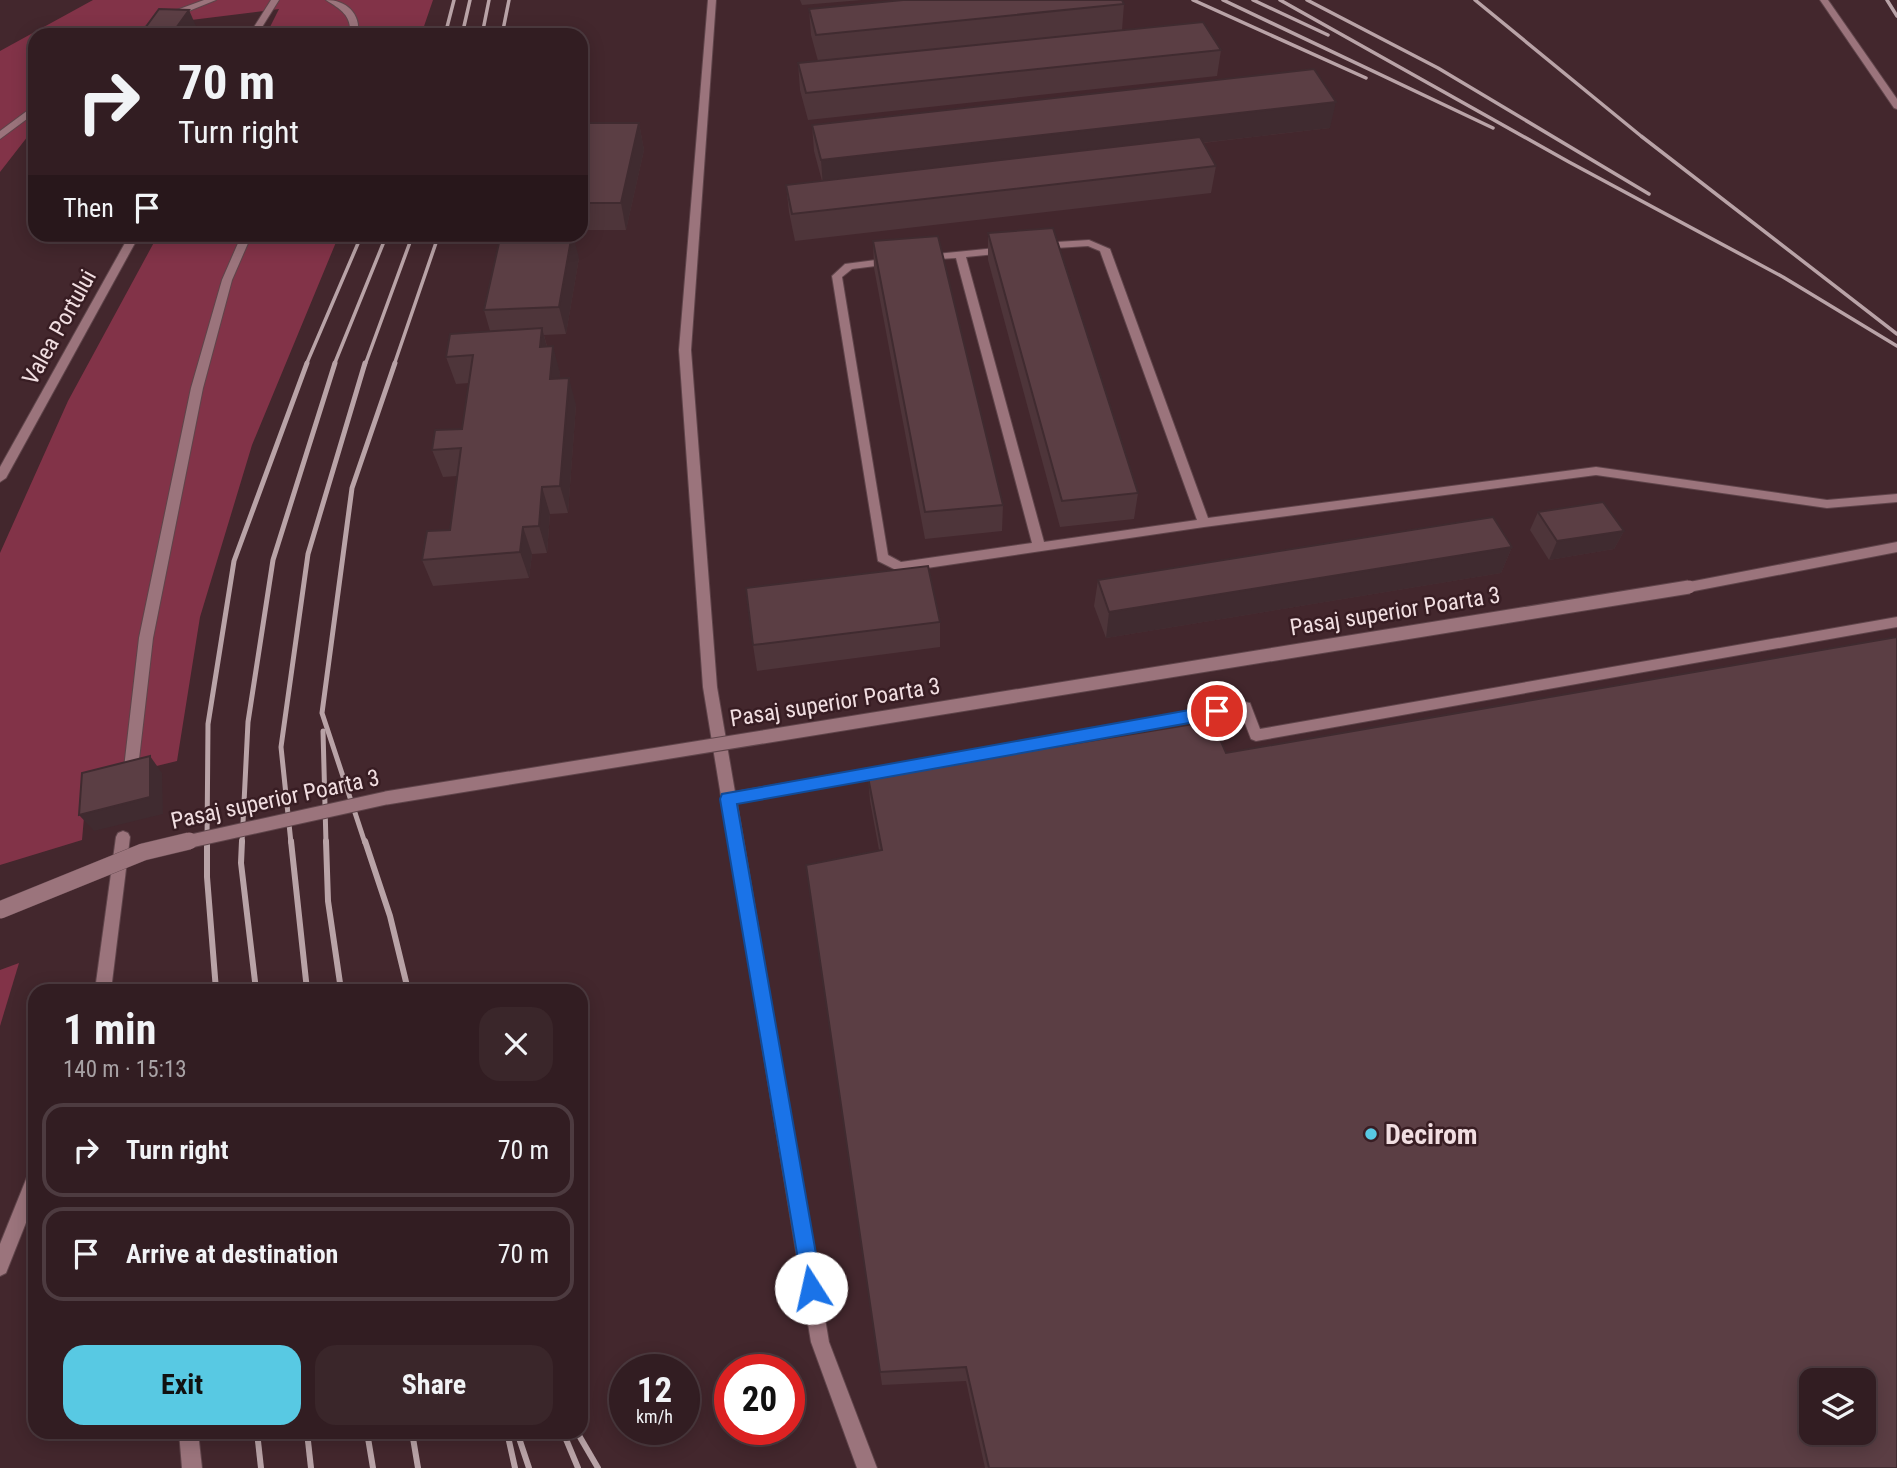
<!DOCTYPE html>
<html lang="en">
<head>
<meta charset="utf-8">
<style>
	body { margin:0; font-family:"Roboto Condensed",sans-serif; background:#3a262a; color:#f1f3f6; height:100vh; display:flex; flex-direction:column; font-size:26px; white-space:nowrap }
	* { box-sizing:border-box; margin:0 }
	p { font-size:23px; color:#a8a2a5 }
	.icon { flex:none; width:38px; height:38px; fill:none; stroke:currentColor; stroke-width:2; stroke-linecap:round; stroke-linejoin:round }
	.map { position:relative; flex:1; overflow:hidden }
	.drawer { position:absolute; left:28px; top:984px; width:560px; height:455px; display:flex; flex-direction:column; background:#321d22; border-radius:21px; box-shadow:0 4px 18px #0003,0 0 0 2px #4d3b40 }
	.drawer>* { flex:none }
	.guide { position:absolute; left:28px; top:28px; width:560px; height:214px; border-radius:21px; box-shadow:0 4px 18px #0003,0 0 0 2px #4d3b40; background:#321d22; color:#f1f3f6; overflow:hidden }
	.fabs { position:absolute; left:1799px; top:1368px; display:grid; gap:14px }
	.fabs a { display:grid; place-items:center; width:77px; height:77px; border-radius:14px; background:#321d22; box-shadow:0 4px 18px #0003,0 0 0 2px #4d3b40; font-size:35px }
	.speed { position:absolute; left:609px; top:1354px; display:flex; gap:14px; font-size:35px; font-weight:700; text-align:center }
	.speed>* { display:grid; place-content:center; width:91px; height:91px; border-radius:50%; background:#321d22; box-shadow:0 4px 18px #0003,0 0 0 2px #4d3b40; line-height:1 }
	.speed small { font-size:18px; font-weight:400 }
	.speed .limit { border:10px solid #d22; background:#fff; color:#111 }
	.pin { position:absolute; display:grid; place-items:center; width:60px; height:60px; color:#fff; margin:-30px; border:4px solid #fff; border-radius:50%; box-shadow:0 2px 7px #0007 }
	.me { position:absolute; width:77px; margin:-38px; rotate:350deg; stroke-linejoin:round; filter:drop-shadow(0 0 5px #0008) }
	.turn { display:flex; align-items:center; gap:24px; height:147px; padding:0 35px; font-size:32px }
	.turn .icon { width:91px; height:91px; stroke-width:2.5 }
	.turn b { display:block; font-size:49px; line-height:60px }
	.then { display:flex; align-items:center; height:66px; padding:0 35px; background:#0003; gap:14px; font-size:26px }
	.round { display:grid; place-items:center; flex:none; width:74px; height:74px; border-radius:21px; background:#3a262a }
	.head { display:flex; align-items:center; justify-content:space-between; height:119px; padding:0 35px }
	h1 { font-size:42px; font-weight:700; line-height:52px }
	.cta { display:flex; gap:14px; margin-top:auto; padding:14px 35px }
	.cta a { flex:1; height:80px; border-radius:21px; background:#58c9e3; color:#111; font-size:28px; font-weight:700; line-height:80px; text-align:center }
	.cta a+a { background:#3a262a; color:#f1f3f6 }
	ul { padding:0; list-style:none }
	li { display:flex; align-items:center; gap:21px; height:94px; margin:0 14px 10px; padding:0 21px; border:4px solid #4d3b40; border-radius:21px }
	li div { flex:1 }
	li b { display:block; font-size:26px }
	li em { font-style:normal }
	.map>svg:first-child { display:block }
	.green { fill:#823348 }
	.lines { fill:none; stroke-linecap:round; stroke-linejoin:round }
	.service-casing { stroke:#5f444a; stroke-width:2 }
	.minor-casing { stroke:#5f444a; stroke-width:2 }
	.tertiary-casing { stroke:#5f444a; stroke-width:2 }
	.service { fill:#9b747c; fill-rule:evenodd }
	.minor { fill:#9b747c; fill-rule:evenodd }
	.tertiary { fill:#9b747c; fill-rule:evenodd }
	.rail-far2 { stroke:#b9a3a7; stroke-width:3.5 }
	.rail-far1 { stroke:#b9a3a7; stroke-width:5 }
	.rail { stroke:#b9a3a7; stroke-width:6 }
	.service-bridge-far1-casing { stroke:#5f444a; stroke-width:15; stroke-linecap:butt }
	.service-bridge-casing { stroke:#5f444a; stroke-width:18; stroke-linecap:butt }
	.service-bridge-far1 { stroke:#9b747c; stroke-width:13 }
	.service-bridge { stroke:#9b747c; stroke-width:17 }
	.wall { fill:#4e353a }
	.shaded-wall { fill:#402b30 }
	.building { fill:#5b3e44; stroke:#402b30; stroke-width:2; fill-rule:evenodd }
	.route { fill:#1a73e8; stroke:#114b97; stroke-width:2 }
	.poi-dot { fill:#58c9e3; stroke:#381d23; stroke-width:2.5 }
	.labels { text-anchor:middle; stroke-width:5; stroke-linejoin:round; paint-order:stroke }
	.street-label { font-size:23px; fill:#f1dee1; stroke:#381d23 }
	.near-poi-label { font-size:28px; font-weight:bold; fill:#f1dee1; stroke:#381d23; text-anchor:start }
</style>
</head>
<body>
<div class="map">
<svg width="1897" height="1468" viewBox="0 0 1897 1468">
	<rect width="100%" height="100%" fill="#43272d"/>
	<g class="green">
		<path d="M93,0H433L421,35H266L279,9L183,21L159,35H35V127L0,172V51Z"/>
		<path d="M158,235H339L252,445L200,617L177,761L87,783L82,840L0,865V553L68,401Z"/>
		<path d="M19,963L0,1026V970Z"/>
	</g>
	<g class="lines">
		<defs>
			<g id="service">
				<path d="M204,0H216L169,19L142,35H132L163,15Z"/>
				<path d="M708,0H716L691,350L717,687L735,792L1245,702L1250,703L1260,729L1897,617V627L1256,741L1251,739L1241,713L737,803L829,1342L877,1468H857L811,1342L703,687L679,350Z"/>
				<path d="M1820,0H1828L1897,99V109L1894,108Z"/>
				<path d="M35,105V113L0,139V131Z"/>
				<path d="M1089,240L1110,249L1208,518L1596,467L1827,500L1897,494V502L1827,508L1596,475L1204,527L900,572L878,561L832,276L845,264L891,258L896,261L891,264L852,269L842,277L888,555L901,562L1032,543L956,258L922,260V256L926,255L1006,247L1011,250L1006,253L966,257L1044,542L1197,520L1100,251L1088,246L1040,249L1035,246L1040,243Z"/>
				<path d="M1897,542V552L1689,592L1683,587L1689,582Z"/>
				<path d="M179,1432H198L202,1468H182Z"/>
			</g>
			<g id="minor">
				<path d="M326,0C346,0 361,13 358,35H350C352,15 340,9 326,0Z"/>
				<path d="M242,234H252L232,280L203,388L153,638L138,768L136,772H126L124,768L139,638L191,388L222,280Z"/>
				<path d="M123,831L128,833L130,837L111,990H95L116,837L118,833Z"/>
				<path d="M35,1169V1200L6,1273L0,1276V1244L29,1172Z"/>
			</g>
			<g id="tertiary">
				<path d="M271,0H279L257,35H249Z"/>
				<path d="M130,234H140L6,478L0,482V467Z"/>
			</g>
		</defs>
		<use href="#service" class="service-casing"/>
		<use href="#minor" class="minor-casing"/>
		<use href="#tertiary" class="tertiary-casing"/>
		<use href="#service" class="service"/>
		<use href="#minor" class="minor"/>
		<use href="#tertiary" class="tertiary"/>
		<g class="rail-far2">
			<path d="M1193,0L1366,78"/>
			<path d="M1223,0L1493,128"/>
			<path d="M1253,0L1328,35"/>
			<path d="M1280,0L1569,162L1783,277L1897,346"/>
			<path d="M1307,0L1438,68L1649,194"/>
			<path d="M1475,0L1641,136L1897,334"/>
			<path d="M1887,0L1897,16"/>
			<path d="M445,35L454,0"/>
			<path d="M462,35L470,0"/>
			<path d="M482,35L489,0"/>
			<path d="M502,35L509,0"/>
			<path d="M306,365L362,234"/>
			<path d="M334,365L387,234"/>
			<path d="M365,365L413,234"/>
			<path d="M394,365L439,234"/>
		</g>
		<g class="rail-far1">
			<path d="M323,731L326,843"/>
			<path d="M207,843L208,724L234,561L307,363"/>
			<path d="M242,843L248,722L273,560L335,363"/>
			<path d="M291,843L281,747L308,554L365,363"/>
			<path d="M365,843L322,713L352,488L395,363"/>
		</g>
		<g class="rail">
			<path d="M207,841V877L216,990"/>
			<path d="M242,841L241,863L256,990"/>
			<path d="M291,841L307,990"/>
			<path d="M326,841L328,901L341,990"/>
			<path d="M365,841L390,916L408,990"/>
			<path d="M257,1432L261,1468"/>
			<path d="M307,1432L311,1468"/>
			<path d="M367,1432L373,1468"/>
			<path d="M412,1432L418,1468"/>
			<path d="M507,1432L515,1468"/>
			<path d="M517,1432L529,1468"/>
			<path d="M563,1432L578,1468"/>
			<path d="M577,1432L598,1468"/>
		</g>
		<defs>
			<path id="service-bridge-far1" d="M182,843L386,798L1689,587"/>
			<path id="service-bridge" d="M0,910L143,852L189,841"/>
		</defs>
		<use href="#service-bridge-far1" class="service-bridge-far1-casing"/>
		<use href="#service-bridge" class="service-bridge-casing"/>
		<use href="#service-bridge-far1" class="service-bridge-far1"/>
		<use href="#service-bridge" class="service-bridge"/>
	</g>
	<g class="wall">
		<path d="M800,0H862L802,5Z"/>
		<path d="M1124,4L1122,30L1221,50L1217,76L808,120L800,90L798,63L989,44L818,61L811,35L809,9Z"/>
		<path d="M639,123L644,150L626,230H581V153Z"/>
		<path d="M812,125L1330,128L1203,143L1216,166L1211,193L795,241L789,212L786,185L822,181L814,151Z"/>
		<path d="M988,233L1138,493L1134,519L1060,527L988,260Z"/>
		<path d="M873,241L1003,505L1002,531L925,539L874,268Z"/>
		<path d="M579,258L566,334L544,335L547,346L560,373L559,379L576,405L568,513L550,514L547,553L532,554L529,578L433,586L422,560L450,530L457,476L443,477L432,450L462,429L469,383L456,384L446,357L490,331L484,310Z"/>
		<path d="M1538,512L1624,531L1614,549L1549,560L1530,530Z"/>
		<path d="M1512,547L1501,573L1106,638L1094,606L1098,580Z"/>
		<path d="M940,622V647L757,671L753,645Z"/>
		<path d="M1226,753L1897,1468H985L966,1381L882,1385L806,865L879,850L870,801L868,777Z"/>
	</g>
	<g class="shaded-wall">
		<path d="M189,10L200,35H171Z"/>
		<path d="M1336,102L1330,128L823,186L821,160Z"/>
		<path d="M639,123L644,150L626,230L621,203Z"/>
		<path d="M572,234H573L579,258L566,334L559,307Z"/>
		<path d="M542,328L549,355L540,347Z"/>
		<path d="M553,346L560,373L557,406L550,379Z"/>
		<path d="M569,378L576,405L568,513L560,486Z"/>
		<path d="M542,487L550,514L547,553L539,526Z"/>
		<path d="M523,527L532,554L529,578L520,552Z"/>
		<path d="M1624,531L1614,549L1549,560L1557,541Z"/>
		<path d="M1512,547L1501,573L1106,638L1109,612Z"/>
		<path d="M150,756L162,773L163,814L94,831L79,815Z"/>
	</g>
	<g class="building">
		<path d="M903,0H1122L1124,4L816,35L809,9Z"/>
		<path d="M159,9L189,10L171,35H140Z"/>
		<path d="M1203,22L1221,50L806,93L798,63Z"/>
		<path d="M1314,69L1336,102L821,160L812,125Z"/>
		<path d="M589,123H639L621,203H581V153Z"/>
		<path d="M1200,137L1216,166L792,214L786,185Z"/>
		<path d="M1053,228L1138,493L1062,501L988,233Z"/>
		<path d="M501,234H572L559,307L484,310Z"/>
		<path d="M938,236L1003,505L925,512L873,241Z"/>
		<path d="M542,328L540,347L553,346L550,379L569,378L560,486L542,487L539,526L523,527L520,552L422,560L427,531L450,530L461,448L432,450L435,430L462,429L473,355L446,357L450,334Z"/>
		<path d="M1603,502L1624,531L1557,541L1538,512Z"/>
		<path d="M1493,517L1512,547L1109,612L1098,580Z"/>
		<path d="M928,566L940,622L753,645L746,588Z"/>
		<path d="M1897,637V1468H989L966,1367L880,1372L806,865L882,850L868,777L1212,721L1226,753ZM1811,1381H1864V1433H1811Z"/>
		<path d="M150,756V797L79,815L82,773Z"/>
	</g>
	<path class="route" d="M1217,705L1225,711L1217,718L737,804L822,1288L819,1295L811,1298L804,1295L720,799L722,794Z"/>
	<circle class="poi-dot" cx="1371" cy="1134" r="7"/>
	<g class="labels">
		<g class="street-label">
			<text transform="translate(59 327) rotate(-61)" y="8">Valea Portului</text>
			<text transform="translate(1395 611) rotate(-9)" y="8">Pasaj superior Poarta 3</text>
			<text transform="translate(835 702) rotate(-9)" y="8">Pasaj superior Poarta 3</text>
			<text transform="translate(275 799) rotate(-12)" y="8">Pasaj superior Poarta 3</text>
		</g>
		<g class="near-poi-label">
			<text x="1385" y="1144">Decirom</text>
		</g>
	</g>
</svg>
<div class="fabs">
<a><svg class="icon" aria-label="layers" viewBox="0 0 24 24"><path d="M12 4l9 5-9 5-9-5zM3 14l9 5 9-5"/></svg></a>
</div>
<div class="speed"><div>12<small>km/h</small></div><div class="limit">20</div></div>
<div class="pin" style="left:1217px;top:711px;background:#d93025"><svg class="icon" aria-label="arrive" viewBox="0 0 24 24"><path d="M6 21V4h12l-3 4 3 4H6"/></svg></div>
<svg class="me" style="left:811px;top:1288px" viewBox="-20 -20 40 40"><circle r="19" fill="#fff"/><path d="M0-13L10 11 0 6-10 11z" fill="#1a73e8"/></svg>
<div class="guide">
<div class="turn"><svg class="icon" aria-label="right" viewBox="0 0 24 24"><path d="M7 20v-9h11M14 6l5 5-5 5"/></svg><div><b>70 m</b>Turn right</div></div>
<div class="then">Then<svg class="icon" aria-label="arrive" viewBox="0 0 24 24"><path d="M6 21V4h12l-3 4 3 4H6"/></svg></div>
</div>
<section class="drawer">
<div class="head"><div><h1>1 min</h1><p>140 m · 15:13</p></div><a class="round"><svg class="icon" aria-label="close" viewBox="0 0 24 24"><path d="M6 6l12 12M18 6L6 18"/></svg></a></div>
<ul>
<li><svg class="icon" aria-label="right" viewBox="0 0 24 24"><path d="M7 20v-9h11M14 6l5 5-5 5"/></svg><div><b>Turn right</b></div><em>70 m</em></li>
<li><svg class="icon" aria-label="arrive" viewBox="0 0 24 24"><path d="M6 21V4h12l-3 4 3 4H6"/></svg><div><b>Arrive at destination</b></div><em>70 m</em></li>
</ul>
<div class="cta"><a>Exit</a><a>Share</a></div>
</section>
</div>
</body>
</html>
